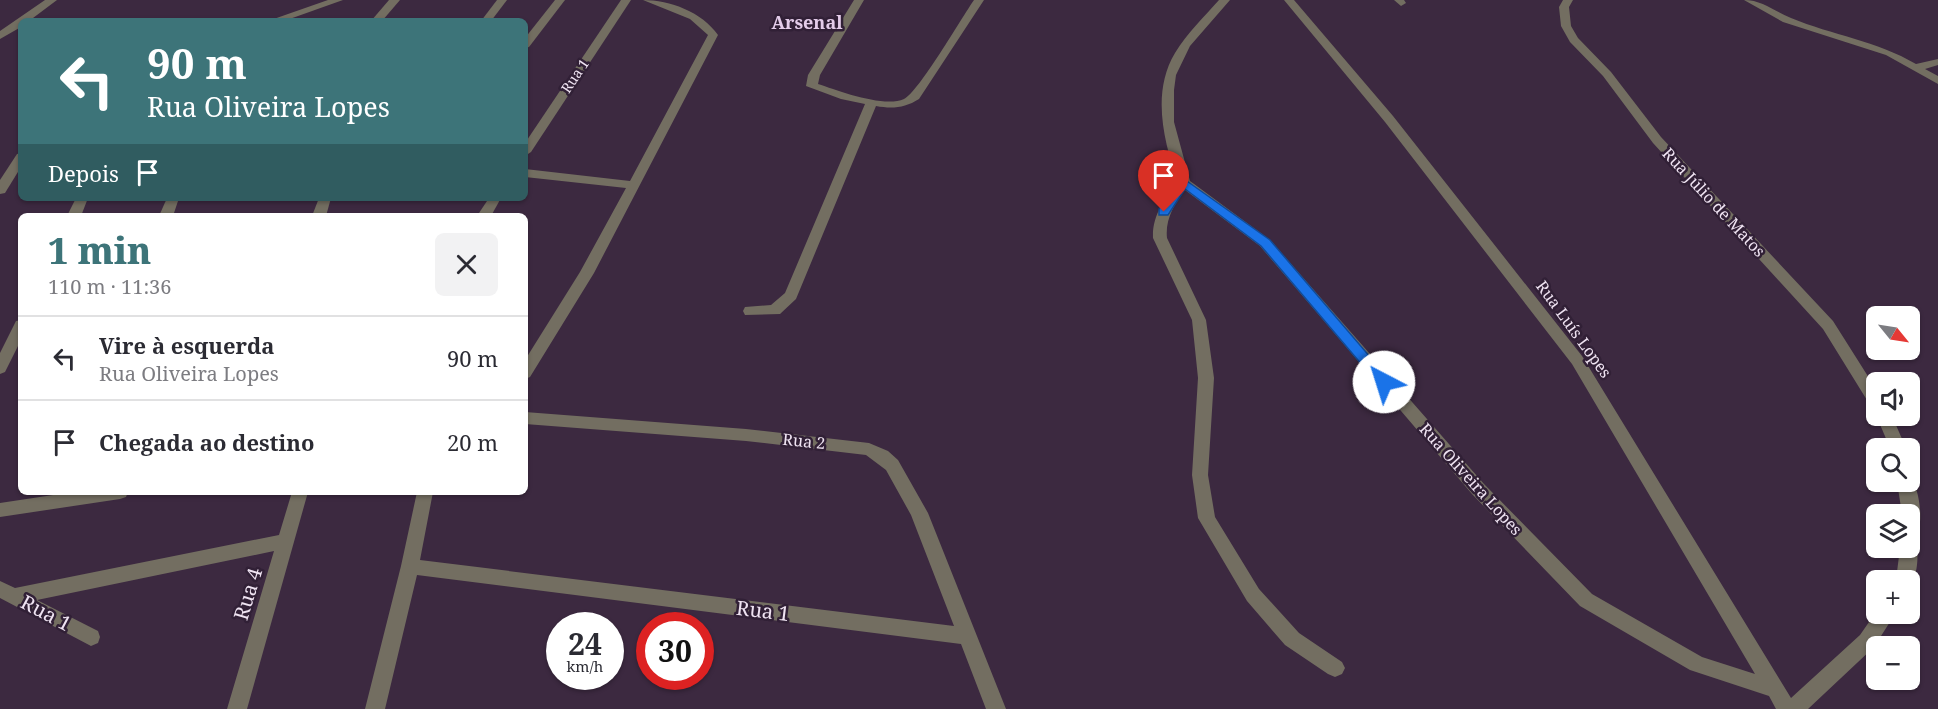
<!DOCTYPE html>
<html lang="pt">
<head>
<meta charset="utf-8">
<style>
	body { margin:0; font-family:"Noto Serif",serif; background:#f2f2f3; color:#2b2b33; height:100vh; display:flex; flex-direction:column; font-size:22px; white-space:nowrap }
	* { box-sizing:border-box; margin:0 }
	p { font-size:20px; color:#7c7c81 }
	.icon { flex:none; width:33px; height:33px; fill:none; stroke:currentColor; stroke-width:2; stroke-linecap:round; stroke-linejoin:round }
	.map { position:relative; flex:1; overflow:hidden }
	.drawer { position:absolute; left:18px; top:213px; width:510px; height:282px; display:flex; flex-direction:column; background:#fff; border-radius:9px; box-shadow:0 2px 4px #0004 }
	.drawer>* { flex:none }
	.hud { position:absolute; left:18px; top:18px; width:510px; height:183px; border-radius:9px; box-shadow:0 2px 4px #0004; background:#3d7479; color:#fff; overflow:hidden }
	.needle { width:39px; rotate:120deg }
	.tools { position:absolute; left:1866px; top:306px; display:grid; gap:12px }
	.tools a { display:grid; place-items:center; width:54px; height:54px; border-radius:9px; background:#fff; box-shadow:0 2px 4px #0004; font-size:30px }
	.speed { position:absolute; left:546px; top:612px; display:flex; gap:12px; font-size:30px; font-weight:700; text-align:center }
	.speed>* { display:grid; place-content:center; width:78px; height:78px; border-radius:50%; background:#fff; box-shadow:0 2px 4px #0004; line-height:1 }
	.speed small { font-size:15px; font-weight:400 }
	.speed .limit { border:9px solid #d22; background:#fff; color:#111 }
	.pin { position:absolute; display:grid; place-items:center; width:51px; height:51px; color:#fff; margin:-62px -26px; border-radius:50% 50% 50% 0; rotate:-45deg; box-shadow:0 0 6px #0007 }
	.pin .icon { rotate:45deg }
	.me { position:absolute; width:66px; margin:-33px; rotate:320deg; stroke-linejoin:round; filter:drop-shadow(0 0 4px #0008) }
	.turn { display:flex; align-items:center; gap:21px; height:126px; padding:0 30px; font-size:27px }
	.turn .icon { width:78px; height:78px; stroke-width:2.5 }
	.turn b { display:block; font-size:42px; line-height:51px }
	.then { display:flex; align-items:center; height:57px; padding:0 30px; background:#0003; gap:12px; font-size:22px }
	.round { display:grid; place-items:center; flex:none; width:63px; height:63px; border-radius:9px; background:#f2f2f3 }
	.summary { display:flex; align-items:center; justify-content:space-between; height:102px; padding:0 30px }
	h1 { font-size:36px; font-weight:800; line-height:45px; color:#3d7479 }
	ul { padding:0; list-style:none }
	li { display:flex; align-items:center; gap:18px; height:84px; padding:0 30px; border-top:2px solid #e1e1e2 }
	li div { flex:1 }
	li b { display:block; font-size:22px }
	li em { font-style:normal }
	.map>svg:first-child { display:block }
	.lines { fill:none; stroke-linecap:round; stroke-linejoin:round }
	.street { fill:#736e61; fill-rule:evenodd }
	.route { fill:#1a73e8; stroke:#114b97; stroke-width:1.5 }
	.labels { text-anchor:middle; stroke-width:5; stroke-linejoin:round; paint-order:stroke }
	.far-street-label { font-size:14px; fill:#efe3f2; stroke:#312036 }
	.street-label { font-size:16px; fill:#efe3f2; stroke:#312036 }
	.far-district-label { font-size:18px; font-weight:bold; fill:#e4ccea; stroke:#312036 }
	.near-street-label { font-size:20px; fill:#efe3f2; stroke:#312036 }
</style>
</head>
<body>
<div class="map">
<svg width="1938" height="709" viewBox="0 0 1938 709">
	<rect width="100%" height="100%" fill="#3c2940"/>
	<g class="lines">
		<g class="street">
			<path d="M45,0H57L29,21H21V27L0,39V31Z"/>
			<path d="M328,0H343L284,21H268Z"/>
			<path d="M389,0H400L382,21H371Z"/>
			<path d="M497,0H507L491,21H481Z"/>
			<path d="M555,0H565L529,47L525,48V38Z"/>
			<path d="M621,0H631L531,152L525,156V143Z"/>
			<path d="M643,0C670,0 702,12 718,35L594,273L530,377L525,379V360L580,272L626,188L525,177V169L630,181L708,35L690,19Z"/>
			<path d="M854,0H864L820,75L818,84C839,91 884,108 904,99C918,93 962,17 974,0H984L919,99C905,108 892,109 876,106L796,299L780,314L745,315L743,311L745,307L771,305L785,293L865,104L841,99L806,86L808,75Z"/>
			<path d="M1219,0H1230L1190,46L1176,75L1174,90V122L1190,181L1270,240L1484,484L1592,594L1702,657L1755,674L1572,364L1385,122L1284,0H1294L1393,116L1582,356L1791,698L1860,635L1876,612L1895,614L1874,647L1808,709H1776L1769,696L1690,670L1580,606L1472,494L1260,246L1185,190C1174,204 1165,220 1167,238L1206,320L1214,378L1208,475L1215,517L1259,589L1299,633L1342,662L1345,668L1342,674L1335,677L1328,674L1285,645L1247,601L1198,518L1192,475L1198,378L1192,320L1153,238C1152,216 1164,199 1178,183C1164,142 1151,93 1175,53C1187,33 1204,17 1219,0Z"/>
			<path d="M1394,0H1404L1406,3L1401,6Z"/>
			<path d="M1563,0H1573L1569,7L1571,26L1578,38L1611,72L1661,137L1833,321L1876,389V407L1870,405L1823,329L1653,143L1603,76L1570,42L1561,26L1559,7Z"/>
			<path d="M1744,0C1762,0 1774,11 1791,18C1832,35 1877,41 1916,64L1938,59V65L1925,69L1938,76V84L1886,55L1783,22Z"/>
			<path d="M21,153V167L5,193L0,194V180L17,154Z"/>
			<path d="M76,198H88L81,216H67Z"/>
			<path d="M167,198H179L173,216H159Z"/>
			<path d="M319,198H331L326,216H312Z"/>
			<path d="M489,198H501L491,216H477Z"/>
			<path d="M21,320V340L5,372L0,374V353L16,321Z"/>
			<path d="M525,412L746,429L869,443L888,451L898,460L928,513L1006,709H986L961,644L417,575L385,709H365L401,566L417,492H433L420,560L954,626L911,515L886,470L866,455L746,441L525,424Z"/>
			<path d="M1876,415L1892,416L1906,448H1890Z"/>
			<path d="M1910,477C1920,489 1924,523 1916,538L1910,540V514H1902L1897,482H1910Z"/>
			<path d="M73,492H128L126,497L120,499L0,517V503Z"/>
			<path d="M292,492H308L247,709H227L274,551L37,600L98,631L100,637L98,643L91,646L0,598V581L15,588L279,535Z"/>
			<path d="M1910,541L1915,543C1920,553 1917,578 1910,586V580H1896L1900,548H1910Z"/>
		</g>
	</g>
	<path class="route" d="M1184,179L1270,240L1389,379V386H1380L1261,246L1185,189L1168,215H1159V209L1179,180Z"/>
	<g class="labels">
		<g class="far-street-label">
			<text transform="translate(575 76) rotate(-56)" y="5">Rua 1</text>
		</g>
		<g class="street-label">
			<text transform="translate(1714 202) rotate(47)" y="6">Rua Júlio de Matos</text>
			<text transform="translate(1574 329) rotate(54)" y="6">Rua Luís Lopes</text>
			<text transform="translate(804 441) rotate(6)" y="6">Rua 2</text>
			<text transform="translate(1471 479) rotate(48)" y="6">Rua Oliveira Lopes</text>
		</g>
		<g class="far-district-label">
			<text x="807" y="29">Arsenal</text>
		</g>
		<g class="near-street-label">
			<text transform="translate(248 594) rotate(-73)" y="7">Rua 4</text>
			<text transform="translate(763 611) rotate(7)" y="7">Rua 1</text>
			<text transform="translate(46 613) rotate(28)" y="7">Rua 1</text>
		</g>
	</g>
</svg>
<div class="tools">
<a><svg class="needle" viewBox="-14 -14 28 28"><path d="M0-13l5 13h-10z" fill="#e53935"/><path d="M0 13l5-13h-10z" fill="#7c7c81"/></svg></a>
<a><svg class="icon" aria-label="sound" viewBox="0 0 24 24"><path d="M4 9h4l5-4v14l-5-4H4zM17 9q2 3 0 6"/></svg></a>
<a><svg class="icon" aria-label="search" viewBox="0 0 24 24"><circle cx="10" cy="10" r="6"/><path d="M15 15l6 6"/></svg></a>
<a><svg class="icon" aria-label="layers" viewBox="0 0 24 24"><path d="M12 4l9 5-9 5-9-5zM3 14l9 5 9-5"/></svg></a>
<a>+</a>
<a>−</a>
</div>
<div class="speed"><div>24<small>km/h</small></div><div class="limit">30</div></div>
<div class="pin" style="left:1164px;top:212px;background:#d93025"><svg class="icon" aria-label="arrive" viewBox="0 0 24 24"><path d="M6 21V4h12l-3 4 3 4H6"/></svg></div>
<svg class="me" style="left:1384px;top:382px" viewBox="-20 -20 40 40"><circle r="19" fill="#fff"/><path d="M0-13L10 11 0 6-10 11z" fill="#1a73e8"/></svg>
<div class="hud">
<div class="turn"><svg class="icon" aria-label="left" viewBox="0 0 24 24"><path d="M17 20v-9H6M10 6l-5 5 5 5"/></svg><div><b>90 m</b>Rua Oliveira Lopes</div></div>
<div class="then">Depois<svg class="icon" aria-label="arrive" viewBox="0 0 24 24"><path d="M6 21V4h12l-3 4 3 4H6"/></svg></div>
</div>
<section class="drawer">
<div class="summary"><div><h1>1 min</h1><p>110 m · 11:36</p></div><a class="round"><svg class="icon" aria-label="close" viewBox="0 0 24 24"><path d="M6 6l12 12M18 6L6 18"/></svg></a></div>
<ul>
<li><svg class="icon" aria-label="left" viewBox="0 0 24 24"><path d="M17 20v-9H6M10 6l-5 5 5 5"/></svg><div><b>Vire à esquerda</b><p>Rua Oliveira Lopes</p></div><em>90 m</em></li>
<li><svg class="icon" aria-label="arrive" viewBox="0 0 24 24"><path d="M6 21V4h12l-3 4 3 4H6"/></svg><div><b>Chegada ao destino</b></div><em>20 m</em></li>
</ul>
</section>
</div>
</body>
</html>
